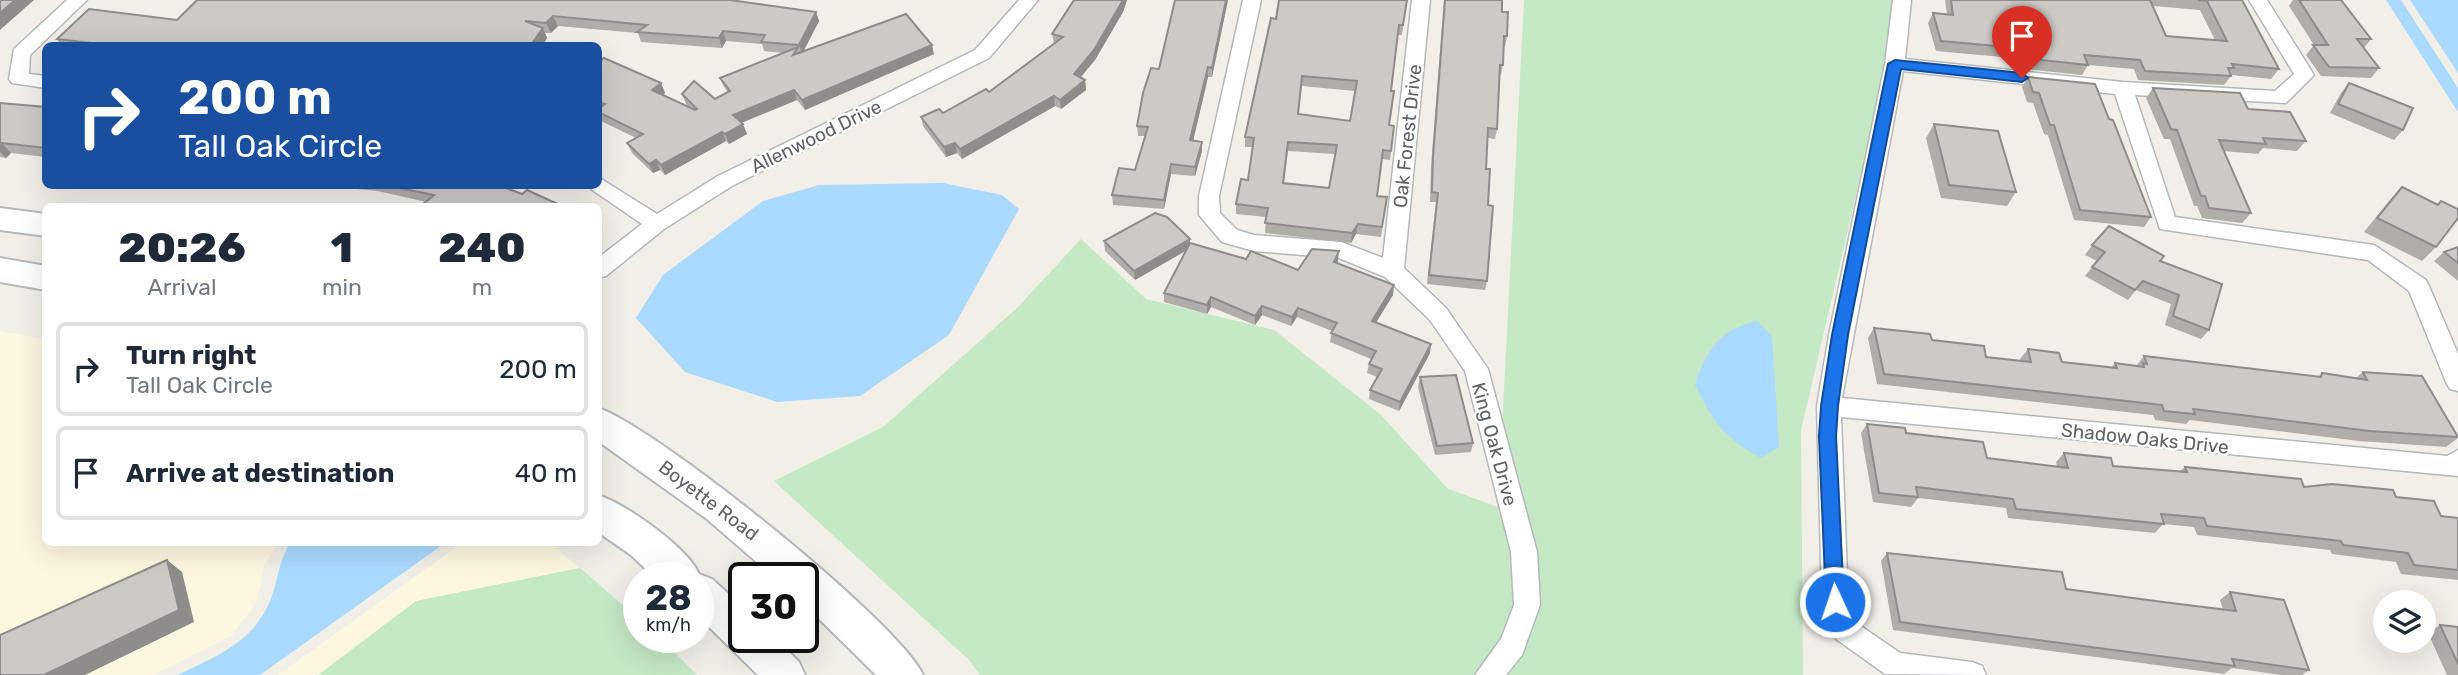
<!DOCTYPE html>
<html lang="en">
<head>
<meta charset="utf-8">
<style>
	body { margin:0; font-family:Rubik,sans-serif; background:#f6f6f7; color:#1f2937; height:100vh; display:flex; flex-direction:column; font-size:26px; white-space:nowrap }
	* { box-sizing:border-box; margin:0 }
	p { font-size:23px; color:#747a83 }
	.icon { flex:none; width:38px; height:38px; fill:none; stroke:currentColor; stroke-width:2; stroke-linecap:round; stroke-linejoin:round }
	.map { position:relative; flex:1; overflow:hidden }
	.side { position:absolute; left:42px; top:203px; width:560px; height:343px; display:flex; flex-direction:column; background:#fff; border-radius:10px; box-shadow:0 7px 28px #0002 }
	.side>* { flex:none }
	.top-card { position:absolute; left:42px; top:42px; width:560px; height:147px; border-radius:10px; box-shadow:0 7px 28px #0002; background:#1a4fa0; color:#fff; overflow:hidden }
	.buttons { position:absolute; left:2373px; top:590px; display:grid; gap:14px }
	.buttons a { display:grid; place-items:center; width:63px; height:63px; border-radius:50%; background:#fff; box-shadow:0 7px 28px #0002; font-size:35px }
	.speed { position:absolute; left:623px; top:562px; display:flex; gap:14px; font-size:35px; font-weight:700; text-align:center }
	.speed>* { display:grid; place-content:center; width:91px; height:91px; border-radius:50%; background:#fff; box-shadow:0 7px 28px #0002; line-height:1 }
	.speed small { font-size:18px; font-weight:400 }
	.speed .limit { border:4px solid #111; border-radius:10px; background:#fff; color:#111 }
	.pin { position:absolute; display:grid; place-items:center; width:60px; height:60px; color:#fff; margin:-72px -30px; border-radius:50% 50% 50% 0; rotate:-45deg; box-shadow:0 0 7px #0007 }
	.pin .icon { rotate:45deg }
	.me { position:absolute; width:77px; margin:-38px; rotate:357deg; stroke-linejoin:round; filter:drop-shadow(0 0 5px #0008) }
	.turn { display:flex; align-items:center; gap:24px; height:147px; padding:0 21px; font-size:32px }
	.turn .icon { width:91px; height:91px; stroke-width:2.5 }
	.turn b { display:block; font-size:49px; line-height:60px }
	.eta { display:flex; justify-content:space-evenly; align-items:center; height:119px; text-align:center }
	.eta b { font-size:42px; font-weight:800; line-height:49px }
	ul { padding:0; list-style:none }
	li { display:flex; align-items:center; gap:21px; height:94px; margin:0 14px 10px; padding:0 7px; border:4px solid #e0e1e3; border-radius:10px }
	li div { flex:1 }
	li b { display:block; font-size:26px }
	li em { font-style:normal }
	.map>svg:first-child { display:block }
	.commercial { fill:#fef7e0 }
	.green { fill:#c5e8c5 }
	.water { fill:#aadaff }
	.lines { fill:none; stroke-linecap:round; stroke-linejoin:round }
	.minor-casing { stroke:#b5b8bc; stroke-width:3 }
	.secondary-casing { stroke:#b6babf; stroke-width:4 }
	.minor { fill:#fff; fill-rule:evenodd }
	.secondary { fill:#fff; fill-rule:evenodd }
	.wall { fill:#afaea9; fill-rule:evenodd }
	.shaded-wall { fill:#8f8d8a }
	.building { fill:#cccac5; stroke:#8f8d8a; stroke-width:2; fill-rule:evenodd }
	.route { fill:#1a73e8; stroke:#114b97; stroke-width:2 }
	.labels { text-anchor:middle; stroke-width:5; stroke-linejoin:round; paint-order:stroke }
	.street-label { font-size:19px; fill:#5f6368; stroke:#fff }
</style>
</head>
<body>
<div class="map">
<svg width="2458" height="675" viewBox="0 0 2458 675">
	<rect width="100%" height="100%" fill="#f1efe8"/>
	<g class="commercial">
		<path d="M0,331L45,339L46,542L278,543L264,566L256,603L231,636L153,675H0Z"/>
		<path d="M462,543H550L580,568L416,601L318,675H278Z"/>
	</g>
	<g class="green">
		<path d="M1524,0H1902L1801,430L1803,675H980L969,660L774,481L883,427L1017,308L1081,239L1146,299L1274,330L1381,415L1448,489L1498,507Z"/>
		<path d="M580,568L639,619V637H659L697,675H318L416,601Z"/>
	</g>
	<g class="water">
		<path d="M2386,0H2401L2458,88V112Z"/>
		<path d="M2410,0H2458V73Z"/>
		<path d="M943,183L1002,195L1019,209L949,335L860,396L777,402L685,372L636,318L663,275L763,201L819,185Z"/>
		<path d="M1757,321L1772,336L1779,447L1761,458C1722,436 1715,424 1695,385C1706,350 1720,329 1757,321Z"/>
		<path d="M290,543H445L260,675H178C215,657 252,643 269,603C279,582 276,567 290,543Z"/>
	</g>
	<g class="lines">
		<defs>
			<g id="minor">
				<path d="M67,0H87L30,55L29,74L46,76V88L12,83L9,79L14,49Z"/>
				<path d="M1019,0H1038L989,58L732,186L664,229L606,276L598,278V258L642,224L591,189L589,186H598V177L657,214L718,176L975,50Z"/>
				<path d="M1243,0H1261L1219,196L1220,213L1237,230L1254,235L1341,242L1383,258L1412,0H1430L1404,268L1446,308L1488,369L1537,552L1540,605L1522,655L1506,675H1475L1501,639L1514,605L1511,552L1465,371L1430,320L1385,277L1339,258L1254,251L1222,242L1199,215V196Z"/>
				<path d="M1893,0H1911L1905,59L2123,82L2275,91L2294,74L2249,0H2267L2314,75L2286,103L2135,95L2175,217L2374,245L2426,280L2429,286L2458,354V391L2450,389L2446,382L2409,291L2368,260L2160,229L2115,94L1903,71L1842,398L2447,456L2458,450V476L1841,417L1848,602L1855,622L1900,653L1972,662L1982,666L1986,675L1885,674L1836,639L1822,602L1817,406L1829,335L1885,64Z"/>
			</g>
			<g id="secondary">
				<path d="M0,208L46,214V236L0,230Z"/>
				<path d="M0,258L46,266V290L0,282Z"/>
				<path d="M598,408C656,427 900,623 923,675H876L803,603V578H775L707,519L598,441Z"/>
				<path d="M598,495C627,505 687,547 699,574L712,579L744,608V637H774L799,662L805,675H758L698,616V578H655L631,555L598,532Z"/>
			</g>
		</defs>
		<use href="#minor" class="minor-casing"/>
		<use href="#secondary" class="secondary-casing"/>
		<use href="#minor" class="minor"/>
		<use href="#secondary" class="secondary"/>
	</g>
	<g class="wall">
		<path d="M1074,0H1127L1123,12L1095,60L1080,78L1085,80L1086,90L1061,109L1055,106L962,159L957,153L946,157L923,126L921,117L943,113L989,92L1054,44L1052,34Z"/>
		<path d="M1228,0L1212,77H1208L1193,141L1202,151L1195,176L1171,174L1164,209L1113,205L1112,195L1135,170L1145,136H1138L1137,126L1159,69Z"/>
		<path d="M1407,0L1402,35H1398L1391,91L1389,125L1394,126L1390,160L1382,159L1377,196L1387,197L1381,237L1356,234L1351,243L1265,233L1266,217L1236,214V204L1248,180L1253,147H1245V137L1276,19ZM1302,86L1355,91L1350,121L1298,114ZM1288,151L1335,154L1329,188L1284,183Z"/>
		<path d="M1444,0H1502V12L1507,36L1505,46H1504L1503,65L1501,75H1500L1497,129L1495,139L1488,138L1486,169L1488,205L1487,281L1485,290L1427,284L1436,202H1430L1431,166Z"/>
		<path d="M1945,0H2242L2279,69L2271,79L2231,75V76L2224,85L2138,80L2134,69L2088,65L2082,75L2016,68L2013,58L1936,51L1928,23L1933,13L1947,14ZM2153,6L2200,10L2215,40L2166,36Z"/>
		<path d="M2293,0H2341L2371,39L2364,48L2379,68L2371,78L2321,76L2306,55L2314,45L2289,6Z"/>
		<path d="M816,12L819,21L803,52L934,54L805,110L797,100L741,123L747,134L729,144L726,141L665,175L660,170L653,173L632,153L627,143L636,138L601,121L598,116V62L661,83L665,93L662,95L689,107L686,104L682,94L715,99L728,92L724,87L720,78L783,53L764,51L762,44L726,41L722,48L641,42L638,33L558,26L551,33H545L547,38L542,46H62L57,39L177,20Z"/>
		<path d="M2028,77L2109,119L2151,217L2144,227L2074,220L2048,135L2044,134L2033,103L2027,102L2022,87Z"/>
		<path d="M2349,83L2403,130L2394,140L2330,113L2341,93Z"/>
		<path d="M2153,88L2248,109L2306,141L2297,151L2263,148L2258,154L2223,151L2251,213L2242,223L2202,218L2197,206H2194L2170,139H2164L2146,98Z"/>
		<path d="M0,103L46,107V157L11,153L6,158L0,157Z"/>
		<path d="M1934,124L2016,192L2007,206L1941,198L1926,138Z"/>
		<path d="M324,186H501L522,194L562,206H424L423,204L426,202L378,191Z"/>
		<path d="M2402,187L2437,204L2441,201L2436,247L2422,261L2364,232L2389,201Z"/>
		<path d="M1104,241L1190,243L1246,259L1298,270L1338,261L1337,263L1393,295L1376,323L1430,353L1399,411L1369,399L1370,390L1377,377L1367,373L1369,364L1371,359L1330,342L1332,331L1297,317L1291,326L1262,315L1255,325L1211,307L1207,314L1164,302V293L1186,251L1135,280L1105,251Z"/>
		<path d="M2092,245L2160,261L2209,330L2201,339L2165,325L2171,304L2136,290L2128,300L2085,276L2097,261L2085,255Z"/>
		<path d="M2458,247V281L2434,261L2444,252Z"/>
		<path d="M1874,328L1932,340L1986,357L2021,361L2020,359L2028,349L2062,362L2112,367L2115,363L2136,366L2144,356L2318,377L2322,373L2356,378L2363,372L2458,438L2446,447L2359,441L2190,420L2186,424L2155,420L2153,415L1877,384L1868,338Z"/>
		<path d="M1420,377L1473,443L1471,452L1435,455L1418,387Z"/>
		<path d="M1867,424L1906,433L1987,458L2057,466L2056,462L2064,453L2113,466L2180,471L2185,467L2304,487L2396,497L2441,516L2458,518V580L2401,574L2396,562L2332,554L2330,550L2197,535L2194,527L2163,524L2155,533L2008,518L2006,508L1918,498L1911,507L1873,502L1861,433Z"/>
		<path d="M1887,553L2066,589L2163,602L2223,609L2220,600L2230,592L2309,670L2302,675H2281L2232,668L2224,674L1893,630L1881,561Z"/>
		<path d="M2440,625L2458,627V675H2447L2428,633Z"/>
	</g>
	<g class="shaded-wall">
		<path d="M15,0H34L0,30V13Z"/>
		<path d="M1123,0H1127L1123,12L1095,60L1075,84L1074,74Z"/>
		<path d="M1226,0H1228L1212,77V68Z"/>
		<path d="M816,12L819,21L802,54L799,45Z"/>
		<path d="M553,16L558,26L551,33L546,23Z"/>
		<path d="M543,28L547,38L542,46H530Z"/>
		<path d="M723,31L726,41L722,48L719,38Z"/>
		<path d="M932,45L934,54L805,110L802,100Z"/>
		<path d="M1208,67V77L1191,150L1190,140Z"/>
		<path d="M1085,80L1086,90L1061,109L1060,100Z"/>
		<path d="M661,83L665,93L656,100L652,90Z"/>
		<path d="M794,90L797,100L736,125L733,115Z"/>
		<path d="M1054,96L1055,106L962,159L960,149Z"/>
		<path d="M743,124L747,134L729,144L725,134Z"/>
		<path d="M722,132L726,141L665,175L661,165Z"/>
		<path d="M1202,142V151L1195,176V167Z"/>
		<path d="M2,143L11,153L6,158L0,152V145Z"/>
		<path d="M955,143L957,153L946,157L944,147Z"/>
		<path d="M656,160L660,170L653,173L649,164Z"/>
		<path d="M1171,164V174L1164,209V200Z"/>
		<path d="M1358,224L1356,234L1351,243L1352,233Z"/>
		<path d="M1190,239V248L1135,280L1134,271Z"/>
		<path d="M1339,251L1338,261L1333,272L1334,262Z"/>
		<path d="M1394,285L1393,295L1371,330L1372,321Z"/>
		<path d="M1211,297V307L1207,314V305Z"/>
		<path d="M1262,306V315L1255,325V316Z"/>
		<path d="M1298,308L1297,317L1291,326L1292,317Z"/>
		<path d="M1431,344L1430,353L1399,411L1400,402Z"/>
		<path d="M167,560L182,572L194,622L85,675H44Z"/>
	</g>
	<g class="building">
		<path d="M0,0H15L0,13Z"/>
		<path d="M197,0H730L816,12L799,45L761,42L765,35L723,31L719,38L637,32L647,25L553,16L546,23L525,21L543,28L530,46H118L57,39L89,9L177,20Z"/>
		<path d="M1074,0H1123L1094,50L1074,74L1085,80L1060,100L1054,96L960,149L955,143L944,147L921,117L939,109L943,113L986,89L989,92L1063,37L1052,34Z"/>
		<path d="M1175,0H1226L1212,68L1208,67L1190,140L1202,142L1195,167L1171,164L1164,200L1112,195L1119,168L1135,170L1148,127L1137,126L1143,93L1151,68L1159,69Z"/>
		<path d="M1279,0H1407L1403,25H1399L1391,91H1394L1389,125L1394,126L1391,151L1383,150L1377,196L1387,197L1382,227L1358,224L1352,233L1265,223L1268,208L1236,204L1241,179L1248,180L1254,138L1245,137L1271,18L1276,19ZM1302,76L1357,81L1350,121L1298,114ZM1288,142L1337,145L1329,188L1283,183Z"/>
		<path d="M1445,0H1502V12H1508L1507,36H1504L1503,65H1500L1497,129L1488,128L1486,169H1490L1488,205L1493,206L1487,281L1429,275L1438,193L1432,192L1433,157Z"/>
		<path d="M1951,0H2150L2166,36L2227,41L2207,1L2198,0H2242L2279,69L2232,64L2234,68H2228L2231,76L2145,71L2140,60L2084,55L2088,65L2022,58L2019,48L1941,41L1933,13L1953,15Z"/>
		<path d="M2299,0H2341L2371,39H2357L2379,68L2329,67L2313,45H2328Z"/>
		<path d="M906,14L932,45L802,100L794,90L733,115L743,124L725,134L722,132L661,165L656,160L649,164L627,143L643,134L598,112V109L605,104L598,102V62L604,58L661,83L652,90L695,110L697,109L682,94L694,81L715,99L730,91L720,78L798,47L793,55Z"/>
		<path d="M2028,77L2095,84L2109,119L2113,120L2151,217L2080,210L2054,125H2050L2039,93L2033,92Z"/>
		<path d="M2349,83L2413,108L2403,130L2338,104Z"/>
		<path d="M2153,88L2240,93L2248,109L2290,112L2306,141L2263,138L2266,144L2219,140L2251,213L2209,208L2205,196H2201L2177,130L2171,129Z"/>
		<path d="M0,103L46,107V148L2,143L0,145Z"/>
		<path d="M1934,124L1998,131L2016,192L1949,185Z"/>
		<path d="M389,186H501L522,194L527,190L562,206H428L423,204L434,195Z"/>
		<path d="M2402,187L2438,205L2441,201L2458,209V218L2436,247L2377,218Z"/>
		<path d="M1155,213L1167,217L1190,239L1134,271L1104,241Z"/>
		<path d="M2109,226L2164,256L2160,261L2222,284L2209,330L2173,316L2179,295L2143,281L2135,290L2092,267L2105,252L2092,245Z"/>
		<path d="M1190,243L1246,259L1251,251L1298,270L1312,249L1339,251L1334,262L1394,285L1372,321L1431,344L1400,402L1370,390L1382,369L1369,364L1376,351L1331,333L1337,323L1298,308L1292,317L1262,306L1255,316L1211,297L1207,305L1164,293Z"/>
		<path d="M2458,247V263L2444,252Z"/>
		<path d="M1874,328L1930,334L1932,340L1984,346L1986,357L2031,362L2028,349L2059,353L2062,362L2117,368L2115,363L2144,367L2143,363L2147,364L2144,356L2321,377L2322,373L2367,380L2363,372L2422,376L2458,437L2370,431L2193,409L2195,414L2164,411L2162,405L1884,374Z"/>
		<path d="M1456,375L1473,443L1437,446L1420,377Z"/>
		<path d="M1867,424L1905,428L1906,433L1983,442L1987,458L2068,468L2064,453L2111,458L2113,466L2187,472L2185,467L2301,479L2304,487L2332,484L2393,490L2396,497L2434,501L2441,516L2458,518V570L2414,565L2408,553L2343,545L2341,541L2207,526L2204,518L2161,514L2164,524L2016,509L2013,499L1916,487L1918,497L1879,493Z"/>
		<path d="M1887,553L2062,572L2066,589L2163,602L2236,611L2230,592L2284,600L2309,670L2232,659L2235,666L1900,622Z"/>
		<path d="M167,560L179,610L44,675H0V635Z"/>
		<path d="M2440,625L2458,627V664Z"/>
	</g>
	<path class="route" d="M1895,60L2022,73L2028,78L2022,82L1901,69L1848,335L1838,406L1836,436L1844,602L1841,608L1835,610L1828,608L1826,602L1819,436L1821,406L1832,335L1888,64Z"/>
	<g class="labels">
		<g class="street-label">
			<text transform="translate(816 136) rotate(-26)" y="7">Allenwood Drive</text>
			<text transform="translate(1407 136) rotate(-84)" y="7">Oak Forest Drive</text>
			<text transform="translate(2145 438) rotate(6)" y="7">Shadow Oaks Drive</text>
			<text transform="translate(1495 444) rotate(75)" y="7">King Oak Drive</text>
			<text transform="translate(709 500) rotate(37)" y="7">Boyette Road</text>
		</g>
	</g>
</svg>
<div class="buttons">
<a><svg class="icon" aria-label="layers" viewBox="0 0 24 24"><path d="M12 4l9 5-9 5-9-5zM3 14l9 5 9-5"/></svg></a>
</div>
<div class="speed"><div>28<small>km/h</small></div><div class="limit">30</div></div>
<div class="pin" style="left:2022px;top:78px;background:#d93025"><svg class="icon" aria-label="arrive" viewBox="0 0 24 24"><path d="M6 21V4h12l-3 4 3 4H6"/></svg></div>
<svg class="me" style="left:1835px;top:602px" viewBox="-20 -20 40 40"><circle r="17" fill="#1a73e8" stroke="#fff" stroke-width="3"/><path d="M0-11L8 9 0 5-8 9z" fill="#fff"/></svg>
<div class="top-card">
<div class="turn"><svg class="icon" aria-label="right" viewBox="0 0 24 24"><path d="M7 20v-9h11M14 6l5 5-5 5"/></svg><div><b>200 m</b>Tall Oak Circle</div></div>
</div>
<section class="side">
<div class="eta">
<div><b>20:26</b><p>Arrival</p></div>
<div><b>1</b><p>min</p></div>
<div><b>240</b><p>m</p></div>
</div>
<ul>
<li><svg class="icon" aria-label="right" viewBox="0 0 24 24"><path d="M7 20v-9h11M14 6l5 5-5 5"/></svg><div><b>Turn right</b><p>Tall Oak Circle</p></div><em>200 m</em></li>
<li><svg class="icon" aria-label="arrive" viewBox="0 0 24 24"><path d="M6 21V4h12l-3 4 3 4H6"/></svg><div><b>Arrive at destination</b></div><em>40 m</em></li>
</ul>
</section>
</div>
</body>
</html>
